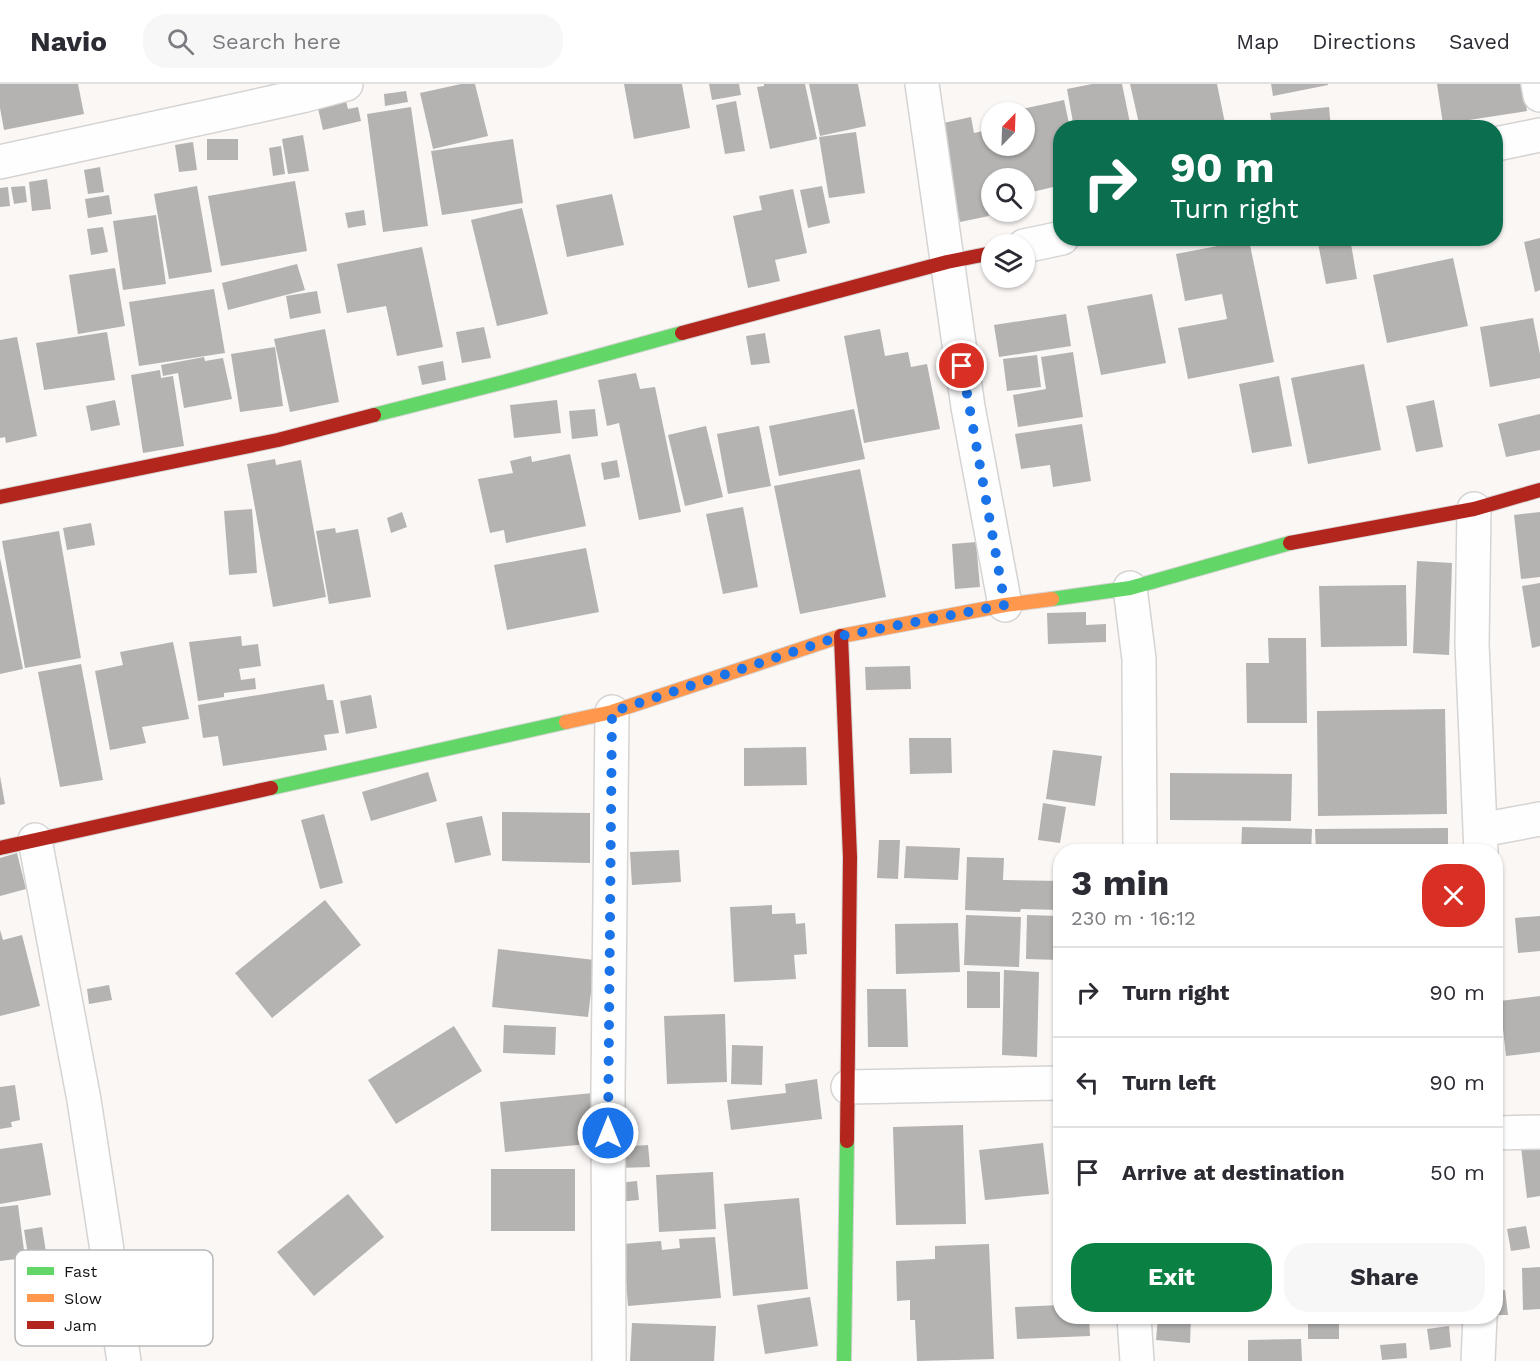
<!DOCTYPE html>
<html lang="en">
<head>
<meta charset="utf-8">
<style>
	body { margin:0; font-family:"Work Sans",sans-serif; background:#f7f7f7; color:#2b2b33; height:100vh; display:flex; flex-direction:column; font-size:22px; white-space:nowrap }
	* { box-sizing:border-box; margin:0 }
	p { font-size:20px; color:#7c7c81 }
	.icon { flex:none; width:33px; height:33px; fill:none; stroke:currentColor; stroke-width:2; stroke-linecap:round; stroke-linejoin:round }
	.map { position:relative; flex:1; overflow:hidden }
	.side { position:absolute; left:1053px; top:760px; width:450px; height:480px; display:flex; flex-direction:column; background:#fff; border-radius:24px; box-shadow:0 2px 4px #0004 }
	.side>* { flex:none }
	.hud { position:absolute; left:1053px; top:36px; width:450px; height:126px; border-radius:24px; box-shadow:0 2px 4px #0004; background:#0b6e4f; color:#fff; overflow:hidden }
	.needle { width:39px; rotate:23deg }
	.fabs { position:absolute; left:981px; top:18px; display:grid; gap:12px }
	.fabs a { display:grid; place-items:center; width:54px; height:54px; border-radius:50%; background:#fff; box-shadow:0 2px 4px #0004; font-size:30px }
	.pin { position:absolute; display:grid; place-items:center; width:51px; height:51px; color:#fff; margin:-26px; border:3px solid #fff; border-radius:50%; box-shadow:0 2px 6px #0007 }
	.me { position:absolute; width:66px; margin:-33px; rotate:0deg; stroke-linejoin:round; filter:drop-shadow(0 0 4px #0008) }
	.turn { display:flex; align-items:center; gap:21px; height:126px; padding:0 18px; font-size:27px }
	.turn .icon { width:78px; height:78px; stroke-width:2.5 }
	.turn b { display:block; font-size:42px; line-height:51px }
	.round { display:grid; place-items:center; flex:none; width:63px; height:63px; border-radius:24px; background:#f7f7f7 }
	.overview { display:flex; align-items:center; justify-content:space-between; height:102px; padding:0 18px }
	h1 { font-size:36px; font-weight:700; line-height:45px }
	.primary-button { display:flex; gap:12px; margin-top:auto; padding:12px 18px }
	.primary-button a { flex:1; height:69px; border-radius:24px; background:#0b8043; color:#fff; font-size:24px; font-weight:700; line-height:69px; text-align:center }
	.primary-button a+a { background:#f7f7f7; color:#2b2b33 }
	ul { padding:0; list-style:none }
	li { display:flex; align-items:center; gap:18px; height:90px; padding:0 18px; border-top:2px solid #e1e1e2 }
	li div { flex:1 }
	li b { display:block; font-size:22px }
	li em { font-style:normal }
	header { display:flex; align-items:center; gap:36px; box-sizing:border-box; height:84px; padding:0 30px; background:#fff; border-bottom:2px solid #e1e1e2 }
	header strong { font-size:28px }
	nav { display:flex; gap:33px; margin-inline-start:auto; font-size:21px }
	.search { width:420px; height:54px; background:#f7f7f7; display:flex; align-items:center; gap:15px; box-sizing:border-box; padding:0 21px; border-radius:24px; color:#7c7c81; font-size:22px }
	.map>svg:first-child { display:block }
	.building { fill:#b5b3b2 }
	.lines { fill:none; stroke-linecap:round; stroke-linejoin:round }
	.street-casing { stroke:#d6d4d3; stroke-width:36 }
	.fast-casing { stroke:#d6d4d3; stroke-width:16 }
	.slow-casing { stroke:#d6d4d3; stroke-width:16 }
	.jam-casing { stroke:#d6d4d3; stroke-width:16 }
	.street { stroke:#fefefe; stroke-width:33 }
	.fast { stroke:#63d668; stroke-width:14 }
	.slow { stroke:#ff974d; stroke-width:14 }
	.jam { stroke:#b3261e; stroke-width:14 }
	.route { stroke:#1a73e8; stroke-width:10; stroke-dasharray:0 18 }
	.key { fill:#fff; stroke:#b8b8b8; stroke-width:1.5 }
	.key-label { font-size:16px; fill:#141211 }
</style>
</head>
<body>
<header>
<strong>Navio</strong>
<div class="search"><svg class="icon" aria-label="search" viewBox="0 0 24 24"><circle cx="10" cy="10" r="6"/><path d="M15 15l6 6"/></svg>Search here</div>
<nav><a>Map</a><a>Directions</a><a>Saved</a></nav>
</header>
<div class="map">
<svg width="1540" height="1277" viewBox="0 0 1540 1277">
	<rect width="100%" height="100%" fill="#faf7f5"/>
	<g class="building">
		<path d="M0,0H78L84,30L4,46L0,24Z"/>
		<path d="M461,0H475L488,52L433,65L420,9Z"/>
		<path d="M624,0H682L690,44L634,55Z"/>
		<path d="M709,0H739L741,11L712,16Z"/>
		<path d="M764,0H805L817,55L770,65L757,3L764,2Z"/>
		<path d="M809,0H858L866,42L820,52Z"/>
		<path d="M1092,0H1122L1131,44H1074L1067,5Z"/>
		<path d="M1130,0H1217L1226,44H1140Z"/>
		<path d="M1271,0H1328V1L1273,12Z"/>
		<path d="M1437,0H1523L1527,27L1443,40Z"/>
		<path d="M406,7L408,18L385,22L384,10Z"/>
		<path d="M345,13L348,25L358,23L361,37L323,46L317,20Z"/>
		<path d="M1064,16L1070,44H1060V122L1058,123L1053,103L1024,110V94H992V117L986,118L989,132L960,138L939,40L971,33L974,49L992,45V62H1024V28H1012V27Z"/>
		<path d="M736,17L745,67L725,70L716,21Z"/>
		<path d="M411,23L428,142L383,148L367,30Z"/>
		<path d="M1329,23L1331,44L1272,42L1270,29Z"/>
		<path d="M856,48L865,109L829,114L819,53Z"/>
		<path d="M303,51L309,87L288,90L282,55Z"/>
		<rect x="207" y="55" width="31" height="21"/>
		<path d="M513,55L523,119L442,131L431,67Z"/>
		<path d="M193,58L197,86L179,88L175,61Z"/>
		<path d="M281,62L285,90L273,92L269,64Z"/>
		<path d="M100,83L104,108L88,110L84,86Z"/>
		<path d="M47,95L51,125L32,127L29,98Z"/>
		<path d="M295,97L307,167L221,182L208,112Z"/>
		<path d="M25,102L27,118L14,120L11,103Z"/>
		<path d="M197,102L212,188L169,195L154,110Z"/>
		<path d="M822,102L830,139L808,144L800,106Z"/>
		<path d="M8,103L10,122L0,123V104Z"/>
		<path d="M793,105L807,169L775,176L780,197L748,204L733,132L762,126L759,112Z"/>
		<path d="M612,110L624,161L567,173L556,121Z"/>
		<path d="M109,111L112,130L88,134L85,115Z"/>
		<path d="M522,124L548,230L497,242L471,136Z"/>
		<path d="M364,126L366,141L348,144L345,129Z"/>
		<path d="M156,131L166,200L123,206L113,137Z"/>
		<path d="M103,143L108,168L91,171L87,145Z"/>
		<path d="M1317,154H1350L1357,195L1326,200Z"/>
		<path d="M1540,154V206L1535,208L1524,158Z"/>
		<path d="M1249,156L1274,278L1188,295L1178,244L1227,235L1222,210L1185,217L1176,170Z"/>
		<path d="M422,163L443,263L397,272L386,222L347,229L337,180Z"/>
		<path d="M1453,174L1468,242L1387,259L1373,191Z"/>
		<path d="M297,180L305,206L228,226L222,199Z"/>
		<path d="M115,184L125,242L78,250L69,191Z"/>
		<path d="M214,205L225,269L139,282L129,218Z"/>
		<path d="M317,207L321,229L290,235L286,212Z"/>
		<path d="M1152,210L1166,279L1101,291L1087,222Z"/>
		<path d="M1066,230L1071,262L999,273L994,241Z"/>
		<path d="M1533,234L1540,270V294L1490,303L1480,243Z"/>
		<path d="M484,243L491,274L462,279L456,248Z"/>
		<path d="M325,245L339,318L290,328L274,255Z"/>
		<path d="M880,245L885,272L908,268L911,283L927,280L940,345L864,359L844,252Z"/>
		<path d="M107,248L115,296L44,306L36,259Z"/>
		<path d="M765,249L770,279L751,281L746,252Z"/>
		<path d="M17,253L37,352L6,359L5,353L0,354V256Z"/>
		<path d="M275,263L283,322L240,328L231,270Z"/>
		<path d="M1073,268L1083,333L1018,343L1013,311L1046,305L1041,273Z"/>
		<path d="M1037,271L1041,303L1007,307L1003,275Z"/>
		<path d="M204,273L205,277L223,274L232,315L184,324L178,289L163,292L161,281Z"/>
		<path d="M443,277L446,296L422,301L418,282Z"/>
		<path d="M1364,280L1381,366L1308,380L1291,294Z"/>
		<path d="M160,286L161,294L173,292L184,362L143,369L131,291Z"/>
		<path d="M636,289L640,305L655,303L681,428L639,436L619,339L607,342L598,296Z"/>
		<path d="M1279,292L1292,362L1252,369L1239,300Z"/>
		<path d="M115,316L120,341L91,347L86,322Z"/>
		<path d="M557,316L561,349L514,354L510,321Z"/>
		<path d="M1434,316L1443,363L1416,368L1406,322Z"/>
		<path d="M595,325L598,352L572,355L569,327Z"/>
		<path d="M854,325L865,375L779,392L769,342Z"/>
		<path d="M1540,330V366L1506,373L1498,340Z"/>
		<path d="M1082,340L1091,397L1053,403L1050,381L1021,385L1015,350Z"/>
		<path d="M706,342L723,413L685,422L668,351Z"/>
		<path d="M759,342L771,402L728,410L717,350Z"/>
		<path d="M570,370L586,442L506,459L504,446L490,449L478,395L513,389L510,377L531,372L532,378Z"/>
		<path d="M275,375L276,381L301,376L326,513L273,523L247,380Z"/>
		<path d="M617,376L620,393L604,396L601,379Z"/>
		<path d="M860,385L886,513L800,530L774,402Z"/>
		<path d="M743,423L758,503L723,510L706,430Z"/>
		<path d="M252,425L257,489L229,491L224,427Z"/>
		<path d="M402,428L407,443L391,449L387,434Z"/>
		<path d="M1540,428V493L1521,495L1514,431Z"/>
		<path d="M91,439L95,461L67,466L63,444Z"/>
		<path d="M335,444L336,449L358,445L371,513L329,520L316,447Z"/>
		<path d="M59,447L81,574L25,584L2,457Z"/>
		<path d="M976,458L980,503L955,505L952,460Z"/>
		<path d="M586,464L599,528L507,546L494,481Z"/>
		<path d="M0,474L23,585L0,590Z"/>
		<path d="M1417,477L1452,479L1449,571L1413,569Z"/>
		<path d="M1540,499V562L1532,564L1522,502Z"/>
		<path d="M1406,501L1407,562L1321,563L1319,502Z"/>
		<path d="M1086,528V541L1106,540V558L1048,560L1047,529Z"/>
		<path d="M241,552L242,562L258,560L261,582L239,585L241,596L255,594L256,605L224,609V613L198,617L189,558Z"/>
		<path d="M1268,554H1306L1307,639H1247L1246,579H1269Z"/>
		<path d="M173,558L189,635L142,643L146,659L110,666L95,587L123,581L120,568Z"/>
		<path d="M81,580L103,696L60,703L38,588Z"/>
		<path d="M910,582L911,605L866,606L865,583Z"/>
		<path d="M324,600L327,616H333L339,649L324,651L327,666L223,682L218,652L203,654L198,621Z"/>
		<path d="M371,611L377,644L346,650L340,617Z"/>
		<path d="M1445,625L1447,730L1318,732L1317,627Z"/>
		<path d="M909,654H951L952,689L910,690Z"/>
		<path d="M806,663L807,701L744,702V664Z"/>
		<path d="M1053,666L1102,672L1095,722L1046,715Z"/>
		<path d="M428,688L437,717L371,737L362,708Z"/>
		<path d="M1170,689L1292,690L1291,737L1170,736Z"/>
		<path d="M0,692L5,720L0,721Z"/>
		<path d="M1043,719L1066,723L1060,759L1038,756Z"/>
		<path d="M502,728L590,729V779L502,777Z"/>
		<path d="M324,730L343,799L320,805L301,736Z"/>
		<path d="M482,732L491,771L455,779L446,739Z"/>
		<path d="M1242,743L1312,745L1311,768H1241Z"/>
		<path d="M1448,744V768H1316L1315,745Z"/>
		<path d="M879,756H900L898,795L877,794Z"/>
		<path d="M906,762L960,764L958,796L904,794Z"/>
		<path d="M679,766L681,798L632,801L630,768Z"/>
		<path d="M17,769L26,805L0,812V774Z"/>
		<path d="M967,773L1004,774L1003,796L1060,797V826L1021,825L1020,828L965,826Z"/>
		<path d="M325,816L361,861L272,934L235,889Z"/>
		<path d="M772,821V830L795,829L796,840L805,839L807,870L794,871L796,895L734,898L730,823Z"/>
		<path d="M966,831L1021,833L1019,883L964,881Z"/>
		<path d="M1027,831L1060,832V876L1026,875Z"/>
		<path d="M1540,832V867L1518,869L1515,834Z"/>
		<path d="M958,839L960,888L896,890L895,840Z"/>
		<path d="M0,846L3,856L22,851L40,922L0,932Z"/>
		<path d="M498,865L595,876L588,933L492,923Z"/>
		<path d="M1004,886L1039,888L1037,973L1002,971Z"/>
		<path d="M967,887L1000,888V924H967Z"/>
		<path d="M109,901L112,916L89,920L87,905Z"/>
		<path d="M867,905H906L908,963H868Z"/>
		<path d="M1540,912V968L1506,972L1500,917Z"/>
		<path d="M725,930L727,998L667,1000L664,932Z"/>
		<path d="M504,941L556,943L555,971L503,969Z"/>
		<path d="M454,942L482,987L396,1040L368,996Z"/>
		<path d="M732,961L763,962L762,1001L731,1000Z"/>
		<path d="M817,995L822,1035L731,1046L727,1016L786,1009L785,1000Z"/>
		<path d="M15,1001L20,1036L11,1038L12,1043L0,1045V1003Z"/>
		<path d="M593,1009L598,1059L505,1068L500,1018Z"/>
		<path d="M963,1041L966,1140L896,1141L893,1043Z"/>
		<path d="M42,1059L51,1111L0,1120V1065Z"/>
		<path d="M1043,1059L1049,1110L985,1116L979,1066Z"/>
		<path d="M1540,1060V1112L1527,1114L1521,1063Z"/>
		<path d="M648,1061L650,1083L618,1084V1063Z"/>
		<rect x="491" y="1085" width="84" height="62"/>
		<path d="M713,1088L716,1145L659,1148L656,1091Z"/>
		<path d="M637,1097L639,1116L617,1118L616,1099Z"/>
		<path d="M348,1110L384,1153L314,1212L277,1168Z"/>
		<path d="M799,1114L808,1205L733,1212L724,1120Z"/>
		<path d="M18,1121L25,1174L0,1177V1123Z"/>
		<path d="M1526,1142L1530,1164L1511,1167L1507,1145Z"/>
		<path d="M42,1143L46,1168L28,1171L24,1146Z"/>
		<path d="M715,1153L721,1214L628,1222L623,1160L661,1157L662,1166L680,1164L679,1155Z"/>
		<path d="M989,1160L994,1275L917,1277L915,1236H910V1216L897,1217L896,1177L935,1175V1162Z"/>
		<path d="M1540,1183V1225L1523,1226L1522,1184Z"/>
		<path d="M1505,1206L1508,1231H1496V1207Z"/>
		<path d="M810,1213L818,1262L765,1270L757,1221Z"/>
		<path d="M1060,1221V1233H1089L1090,1252L1017,1255L1015,1223Z"/>
		<path d="M1158,1233H1191L1190,1259L1156,1256Z"/>
		<rect x="1308" y="1233" width="31" height="22"/>
		<path d="M632,1239L716,1242L714,1277H630Z"/>
		<path d="M1449,1242L1451,1263L1430,1266L1427,1245Z"/>
		<path d="M1301,1255L1302,1277H1248V1256Z"/>
		<path d="M1406,1259L1407,1274L1382,1276L1380,1261Z"/>
	</g>
	<g class="lines">
		<defs>
			<g id="street">
				<path d="M922,0L968,323L1005,521"/>
				<path d="M1538,0L1540,11"/>
				<path d="M1496,60L1540,51"/>
				<path d="M0,78L302,12L346,0"/>
				<path d="M1024,162L1062,154"/>
				<path d="M1474,425L1472,560L1481,768"/>
				<path d="M1130,504L1139,575L1140,768"/>
				<path d="M1481,746L1540,735"/>
				<path d="M35,756L84,1016L124,1277"/>
				<path d="M848,1003L1060,999"/>
				<path d="M1496,1049L1540,1048"/>
				<path d="M1134,1233L1137,1277"/>
				<path d="M609,1277L608,1004L612,628"/>
				<path d="M1478,1277L1480,1233"/>
			</g>
			<g id="fast">
				<path d="M374,331L504,298L682,249"/>
				<path d="M1052,515L1130,504L1290,459"/>
				<path d="M271,704L566,638"/>
				<path d="M844,1277L847,1057"/>
			</g>
			<path id="slow" d="M566,638L612,628L841,552L1005,521L1052,515"/>
			<g id="jam">
				<path d="M682,249L947,178L992,169"/>
				<path d="M0,413L278,356L374,331"/>
				<path d="M1290,459L1474,425L1540,406"/>
				<path d="M841,552L850,773L847,1057"/>
				<path d="M0,764L271,704"/>
			</g>
		</defs>
		<use href="#street" class="street-casing"/>
		<use href="#fast" class="fast-casing"/>
		<use href="#slow" class="slow-casing"/>
		<use href="#jam" class="jam-casing"/>
		<use href="#street" class="street"/>
		<use href="#fast" class="fast"/>
		<use href="#slow" class="slow"/>
		<use href="#jam" class="jam"/>
	</g>
	<g class="lines">
		<path class="route" d="M608,1049L612,628L841,552L1005,521L962,282"/>
	</g>
	<rect x="15" y="1166" width="198" height="96" rx="9" class="key"/>
	<rect x="27" y="1183" width="27" height="8" fill="#63d668"/>
	<rect x="27" y="1210" width="27" height="8" fill="#ff974d"/>
	<rect x="27" y="1237" width="27" height="8" fill="#b3261e"/>
	<g class="key-label">
		<text x="64" y="1193">Fast</text>
		<text x="64" y="1220">Slow</text>
		<text x="64" y="1247">Jam</text>
	</g>
</svg>
<div class="fabs">
<a><svg class="needle" viewBox="-14 -14 28 28"><path d="M0-13l5 13h-10z" fill="#e53935"/><path d="M0 13l5-13h-10z" fill="#7c7c81"/></svg></a>
<a><svg class="icon" aria-label="search" viewBox="0 0 24 24"><circle cx="10" cy="10" r="6"/><path d="M15 15l6 6"/></svg></a>
<a><svg class="icon" aria-label="layers" viewBox="0 0 24 24"><path d="M12 4l9 5-9 5-9-5zM3 14l9 5 9-5"/></svg></a>
</div>
<div class="pin" style="left:962px;top:282px;background:#d93025"><svg class="icon" aria-label="arrive" viewBox="0 0 24 24"><path d="M6 21V4h12l-3 4 3 4H6"/></svg></div>
<svg class="me" style="left:608px;top:1049px" viewBox="-20 -20 40 40"><circle r="17" fill="#1a73e8" stroke="#fff" stroke-width="3"/><path d="M0-11L8 9 0 5-8 9z" fill="#fff"/></svg>
<div class="hud">
<div class="turn"><svg class="icon" aria-label="right" viewBox="0 0 24 24"><path d="M7 20v-9h11M14 6l5 5-5 5"/></svg><div><b>90 m</b>Turn right</div></div>
</div>
<section class="side">
<div class="overview"><div><h1>3 min</h1><p>230 m · 16:12</p></div><a class="round" style="background:#d93025;color:#fff"><svg class="icon" aria-label="close" viewBox="0 0 24 24"><path d="M6 6l12 12M18 6L6 18"/></svg></a></div>
<ul>
<li><svg class="icon" aria-label="right" viewBox="0 0 24 24"><path d="M7 20v-9h11M14 6l5 5-5 5"/></svg><div><b>Turn right</b></div><em>90 m</em></li>
<li><svg class="icon" aria-label="left" viewBox="0 0 24 24"><path d="M17 20v-9H6M10 6l-5 5 5 5"/></svg><div><b>Turn left</b></div><em>90 m</em></li>
<li><svg class="icon" aria-label="arrive" viewBox="0 0 24 24"><path d="M6 21V4h12l-3 4 3 4H6"/></svg><div><b>Arrive at destination</b></div><em>50 m</em></li>
</ul>
<div class="primary-button"><a>Exit</a><a>Share</a></div>
</section>
</div>
</body>
</html>
